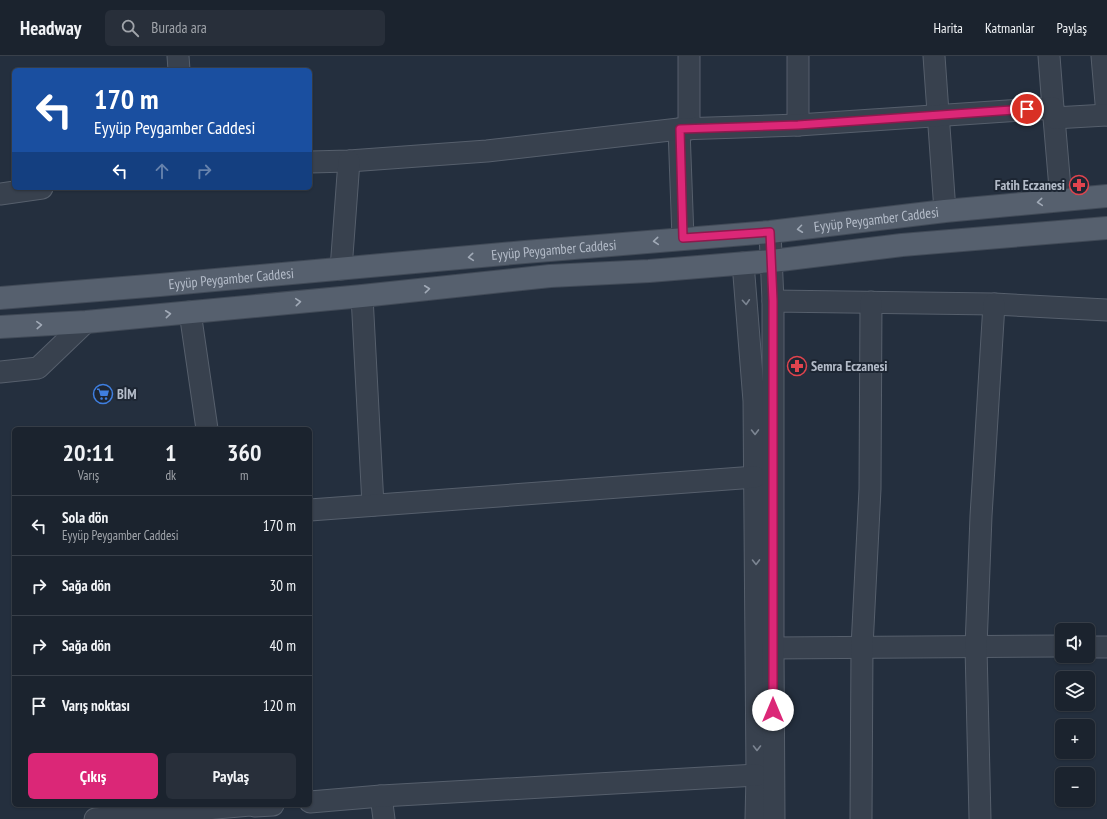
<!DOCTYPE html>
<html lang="tr">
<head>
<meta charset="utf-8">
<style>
	body { margin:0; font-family:"PT Sans Narrow",sans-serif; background:#282f3a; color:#f1f3f6; height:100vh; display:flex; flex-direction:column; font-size:15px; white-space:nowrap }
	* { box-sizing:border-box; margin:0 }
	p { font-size:13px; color:#a0a4aa }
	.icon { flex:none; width:22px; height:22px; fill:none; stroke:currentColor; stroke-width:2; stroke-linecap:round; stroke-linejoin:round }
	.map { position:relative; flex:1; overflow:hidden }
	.drawer { position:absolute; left:12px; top:371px; width:300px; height:380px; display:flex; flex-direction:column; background:#1b232e; border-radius:6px; box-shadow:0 1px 3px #0004,0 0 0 1px #39404a }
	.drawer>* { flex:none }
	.hud { position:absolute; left:12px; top:12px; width:300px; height:122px; border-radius:6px; box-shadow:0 1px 3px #0004,0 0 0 1px #39404a; background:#1a4fa0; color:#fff; overflow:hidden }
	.fabs { position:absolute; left:1055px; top:567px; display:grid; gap:8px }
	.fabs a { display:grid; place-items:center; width:40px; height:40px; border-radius:6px; background:#1b232e; box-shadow:0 1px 3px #0004,0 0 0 1px #39404a; font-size:20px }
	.pin { position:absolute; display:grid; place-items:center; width:34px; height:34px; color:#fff; margin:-17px; border:2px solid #fff; border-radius:50%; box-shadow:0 1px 4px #0007 }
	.me { position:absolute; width:44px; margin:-22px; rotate:0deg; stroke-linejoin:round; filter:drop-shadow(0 0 3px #0008) }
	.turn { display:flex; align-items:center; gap:14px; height:84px; padding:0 16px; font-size:18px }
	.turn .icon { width:52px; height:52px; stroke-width:2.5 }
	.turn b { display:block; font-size:28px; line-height:34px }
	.lanes { display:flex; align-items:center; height:38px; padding:0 16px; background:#0003; justify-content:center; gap:20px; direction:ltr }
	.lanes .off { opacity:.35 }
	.eta { display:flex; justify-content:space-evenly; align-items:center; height:68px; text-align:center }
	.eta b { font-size:24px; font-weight:700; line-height:28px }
	.cta { display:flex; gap:8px; margin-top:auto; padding:8px 16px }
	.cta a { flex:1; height:46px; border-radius:6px; background:#db2777; color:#fff; font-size:16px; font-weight:700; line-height:46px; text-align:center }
	.cta a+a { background:#282f3a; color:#f1f3f6 }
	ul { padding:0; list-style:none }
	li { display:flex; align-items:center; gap:12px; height:60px; padding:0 16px; border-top:1px solid #39404a }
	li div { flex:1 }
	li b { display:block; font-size:15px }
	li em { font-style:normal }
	header { display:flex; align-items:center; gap:24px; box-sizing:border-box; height:56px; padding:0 20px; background:#1b232e; border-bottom:1px solid #39404a }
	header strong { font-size:19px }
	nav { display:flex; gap:22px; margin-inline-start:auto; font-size:14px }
	.search { width:280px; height:36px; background:#282f3a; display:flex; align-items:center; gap:10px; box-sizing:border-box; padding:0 14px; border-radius:6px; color:#a0a4aa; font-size:15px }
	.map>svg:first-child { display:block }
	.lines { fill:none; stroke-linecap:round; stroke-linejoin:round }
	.minor-casing { stroke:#565f6c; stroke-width:23 }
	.major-casing { stroke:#414a57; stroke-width:24 }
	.minor { stroke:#38414e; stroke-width:21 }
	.major { stroke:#56606e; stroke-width:22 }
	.oneway { stroke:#a1aab7 }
	.oneway2 { stroke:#7c8592 }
	.route-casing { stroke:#8e194d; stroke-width:10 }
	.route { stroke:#db2777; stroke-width:7 }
	.labels { text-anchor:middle; stroke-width:4; stroke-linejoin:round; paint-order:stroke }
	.poi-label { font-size:14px; font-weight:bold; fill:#b4bcc9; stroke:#1d2633; text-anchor:start }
	.street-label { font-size:14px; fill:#b4bcc9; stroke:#1d2633 }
</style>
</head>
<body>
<header>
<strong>Headway</strong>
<div class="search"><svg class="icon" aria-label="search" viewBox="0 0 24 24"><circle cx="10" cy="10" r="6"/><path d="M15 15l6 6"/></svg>Burada ara</div>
<nav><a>Harita</a><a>Katmanlar</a><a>Paylaş</a></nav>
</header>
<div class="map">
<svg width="1107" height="763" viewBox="0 0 1107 763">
	<rect width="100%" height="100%" fill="#242f3e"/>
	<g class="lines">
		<defs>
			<g id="minor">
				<path d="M178,0L179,14"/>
				<path d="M934,0L945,155"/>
				<path d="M1049,0L1053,52"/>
				<path d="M1102,0L1107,59"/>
				<path d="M1054,62L1061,144"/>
				<path d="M798,69V0"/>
				<path d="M679,73L683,182"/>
				<path d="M689,73V0"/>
				<path d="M310,106L349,105L487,95L679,73L798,69L1053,52L1054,62L1107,59"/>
				<path d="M0,138L42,132"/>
				<path d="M770,176L773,245"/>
				<path d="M743,207L754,345L757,719L756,763"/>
				<path d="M341,213L349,105"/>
				<path d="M362,240L373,449"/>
				<path d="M190,256L207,373"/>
				<path d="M0,316L38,312L86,266"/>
				<path d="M310,454L755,421"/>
				<path d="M1088,591H1107"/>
				<path d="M773,592L1062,590"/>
				<path d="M381,740L384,763"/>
				<path d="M310,746L381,740L757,719"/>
				<path d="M95,763L250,749L255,750L273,749"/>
				<path d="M774,763L773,592V245L994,248L1107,254"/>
				<path d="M861,763L862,591L870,433L871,246"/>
				<path d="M980,763L976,591L981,460L994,248"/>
			</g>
			<g id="major">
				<path id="s1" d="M0,242L160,229L525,196L770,176L945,155L1107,140"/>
				<path d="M0,271L86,266L362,240L550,220L649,215L772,205L902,189L1107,172"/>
			</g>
		</defs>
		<use href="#minor" class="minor-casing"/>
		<use href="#major" class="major-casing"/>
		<use href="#minor" class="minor"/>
		<use href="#major" class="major"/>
	</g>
	<defs><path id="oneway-chevron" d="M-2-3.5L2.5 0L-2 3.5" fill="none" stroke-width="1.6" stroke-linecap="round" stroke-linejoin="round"/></defs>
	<g class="oneway">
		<use href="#oneway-chevron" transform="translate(1040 146) rotate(175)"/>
		<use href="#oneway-chevron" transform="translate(800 173) rotate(173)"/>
		<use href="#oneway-chevron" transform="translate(656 185) rotate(175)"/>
		<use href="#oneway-chevron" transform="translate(471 201) rotate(175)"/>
		<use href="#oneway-chevron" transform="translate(427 233) rotate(-6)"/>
		<use href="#oneway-chevron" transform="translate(298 246) rotate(-5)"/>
		<use href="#oneway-chevron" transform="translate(168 258) rotate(-6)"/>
		<use href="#oneway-chevron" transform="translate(39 269) rotate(-3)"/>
	</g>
	<g class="oneway2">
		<use href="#oneway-chevron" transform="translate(746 246) rotate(86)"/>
		<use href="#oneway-chevron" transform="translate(755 376) rotate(89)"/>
		<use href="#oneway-chevron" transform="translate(756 506) rotate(89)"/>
		<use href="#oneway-chevron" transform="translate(757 692) rotate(90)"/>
	</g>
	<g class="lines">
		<defs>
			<path id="route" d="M773,654V245L770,176L683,182L680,73L798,69L1027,53"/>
		</defs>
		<use href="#route" class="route-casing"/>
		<use href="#route" class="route"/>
	</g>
	<defs>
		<symbol id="pharmacy-ring" viewBox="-11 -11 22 22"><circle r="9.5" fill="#1d2633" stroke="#e0444e" stroke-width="1.5"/><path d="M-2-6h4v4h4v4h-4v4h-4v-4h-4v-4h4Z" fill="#e0444e"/></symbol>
		<symbol id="supermarket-ring" viewBox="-11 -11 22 22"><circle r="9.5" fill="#1d2633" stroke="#3f7fe0" stroke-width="1.5"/><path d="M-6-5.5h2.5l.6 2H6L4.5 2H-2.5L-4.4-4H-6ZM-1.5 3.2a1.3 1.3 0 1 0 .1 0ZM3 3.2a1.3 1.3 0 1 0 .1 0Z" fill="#3f7fe0"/></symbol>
	</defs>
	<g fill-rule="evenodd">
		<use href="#pharmacy-ring" x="1068" y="118" width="22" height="22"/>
		<use href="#pharmacy-ring" x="786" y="299" width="22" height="22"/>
		<use href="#supermarket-ring" x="92" y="327" width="22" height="22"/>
	</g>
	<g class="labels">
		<g class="poi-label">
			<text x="1065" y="134" text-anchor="end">Fatih Eczanesi</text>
			<text x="811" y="315">Semra Eczanesi</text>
			<text x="117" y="343">BİM</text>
		</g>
		<g class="street-label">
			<text dy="5" stroke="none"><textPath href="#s1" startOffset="880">Eyyüp Peygamber Caddesi</textPath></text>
			<text dy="5" stroke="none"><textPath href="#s1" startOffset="556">Eyyüp Peygamber Caddesi</textPath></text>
			<text dy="5" stroke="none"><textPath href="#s1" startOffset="232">Eyyüp Peygamber Caddesi</textPath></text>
		</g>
	</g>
</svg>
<div class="fabs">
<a><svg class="icon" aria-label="sound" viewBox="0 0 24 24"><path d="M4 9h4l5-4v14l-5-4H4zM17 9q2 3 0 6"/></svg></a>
<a><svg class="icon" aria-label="layers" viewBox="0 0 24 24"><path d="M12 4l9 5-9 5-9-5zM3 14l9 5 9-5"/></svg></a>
<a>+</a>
<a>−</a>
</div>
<div class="pin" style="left:1027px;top:53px;background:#d93025"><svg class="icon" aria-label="arrive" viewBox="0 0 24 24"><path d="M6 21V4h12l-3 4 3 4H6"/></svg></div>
<svg class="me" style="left:773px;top:654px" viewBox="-20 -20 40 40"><circle r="19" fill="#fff"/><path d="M0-13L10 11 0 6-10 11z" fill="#db2777"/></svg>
<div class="hud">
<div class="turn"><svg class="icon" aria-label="left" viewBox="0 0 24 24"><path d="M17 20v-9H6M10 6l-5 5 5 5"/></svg><div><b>170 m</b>Eyyüp Peygamber Caddesi</div></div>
<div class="lanes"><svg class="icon" aria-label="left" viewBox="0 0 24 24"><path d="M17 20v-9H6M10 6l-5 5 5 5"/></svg><svg class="icon off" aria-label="ahead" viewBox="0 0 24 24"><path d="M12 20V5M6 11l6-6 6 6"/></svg><svg class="icon off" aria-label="right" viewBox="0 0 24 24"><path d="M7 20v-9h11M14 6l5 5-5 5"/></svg></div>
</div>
<section class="drawer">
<div class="eta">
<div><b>20:11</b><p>Varış</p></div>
<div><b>1</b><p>dk</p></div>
<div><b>360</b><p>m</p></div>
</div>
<ul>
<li><svg class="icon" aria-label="left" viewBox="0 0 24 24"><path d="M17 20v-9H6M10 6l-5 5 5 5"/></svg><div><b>Sola dön</b><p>Eyyüp Peygamber Caddesi</p></div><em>170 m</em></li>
<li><svg class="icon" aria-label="right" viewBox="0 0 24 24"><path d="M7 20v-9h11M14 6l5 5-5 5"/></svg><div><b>Sağa dön</b></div><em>30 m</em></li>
<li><svg class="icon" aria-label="right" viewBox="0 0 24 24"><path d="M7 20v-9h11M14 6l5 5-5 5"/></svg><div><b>Sağa dön</b></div><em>40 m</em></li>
<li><svg class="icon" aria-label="arrive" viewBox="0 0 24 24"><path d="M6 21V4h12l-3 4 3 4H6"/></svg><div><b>Varış noktası</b></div><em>120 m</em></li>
</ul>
<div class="cta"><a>Çıkış</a><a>Paylaş</a></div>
</section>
</div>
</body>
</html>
